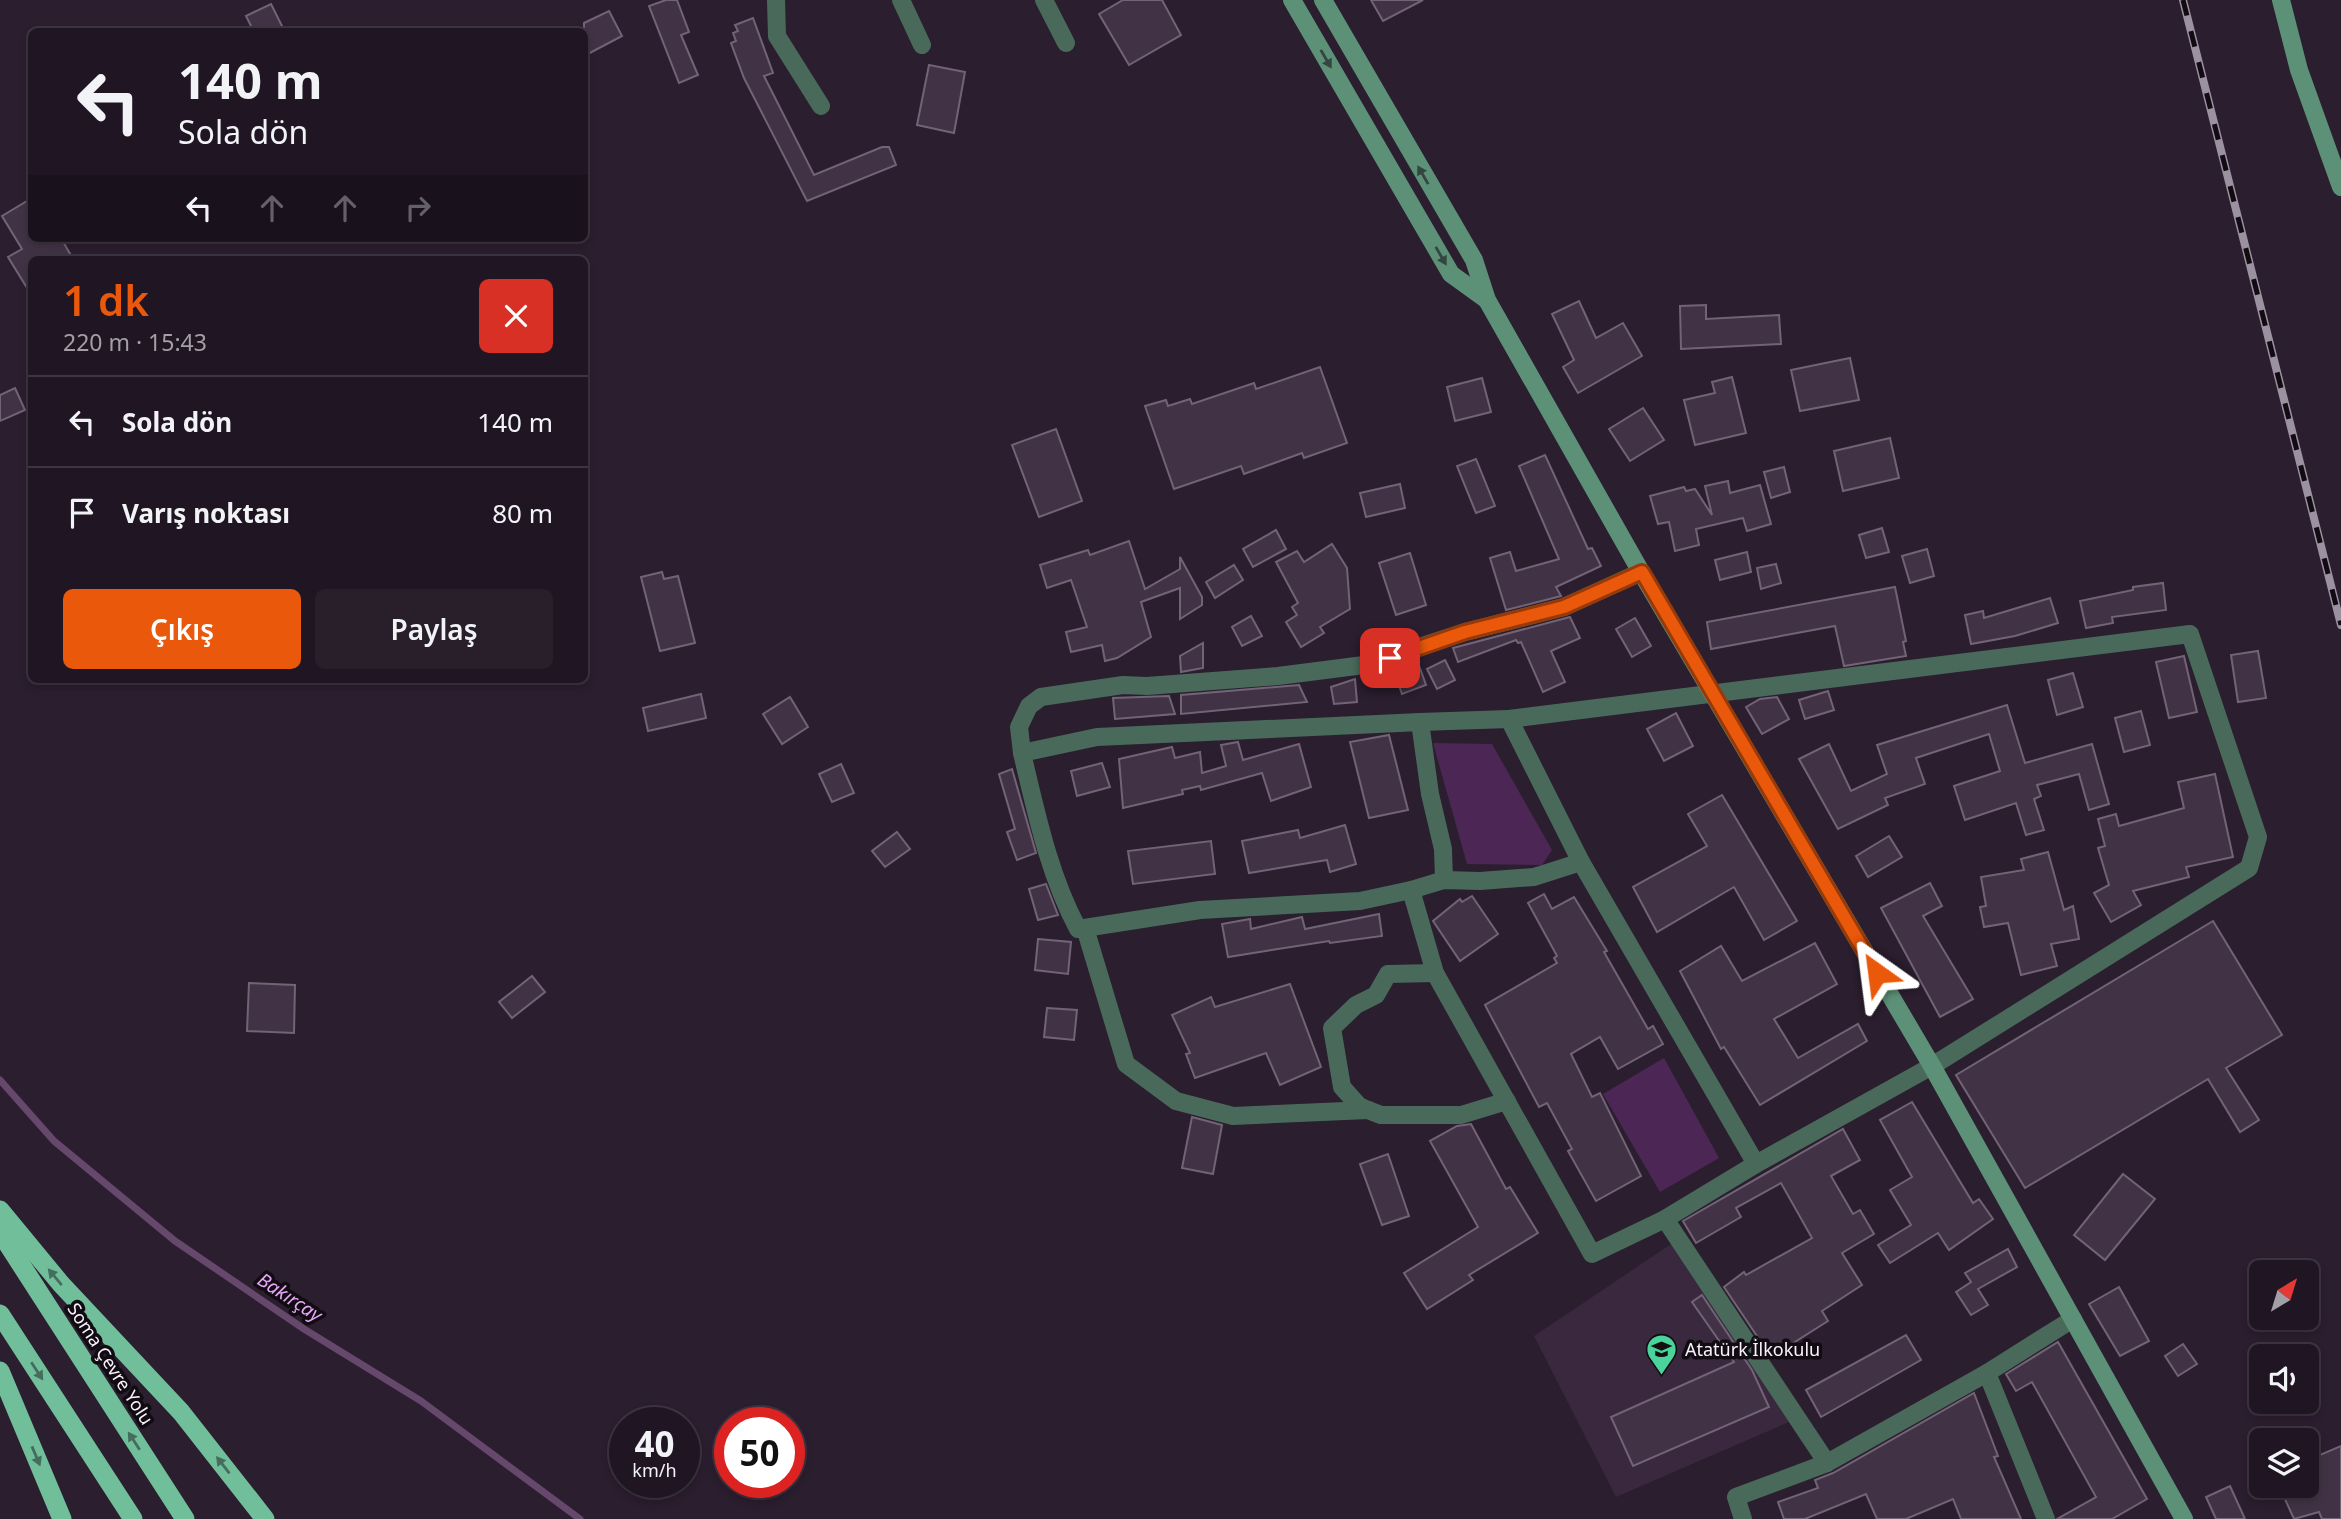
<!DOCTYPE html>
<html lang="tr">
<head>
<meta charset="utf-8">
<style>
	body { margin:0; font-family:"Noto Sans",sans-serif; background:#281f2b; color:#f1f3f6; height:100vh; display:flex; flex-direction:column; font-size:26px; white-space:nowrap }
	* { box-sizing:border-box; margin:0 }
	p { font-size:23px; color:#a29fa6 }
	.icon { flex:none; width:38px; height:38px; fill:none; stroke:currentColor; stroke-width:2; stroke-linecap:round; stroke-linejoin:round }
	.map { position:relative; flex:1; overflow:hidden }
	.sheet { position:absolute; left:28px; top:256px; width:560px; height:427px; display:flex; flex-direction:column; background:#201623; border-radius:10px; box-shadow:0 4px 10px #0003,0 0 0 2px #3d3541 }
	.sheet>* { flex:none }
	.hud { position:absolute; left:28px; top:28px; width:560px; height:214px; border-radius:10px; box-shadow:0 4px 10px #0003,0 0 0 2px #3d3541; background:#201623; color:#f1f3f6; overflow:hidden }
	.needle { width:46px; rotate:38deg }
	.tools { position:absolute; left:2249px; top:1260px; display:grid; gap:14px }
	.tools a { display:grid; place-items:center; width:70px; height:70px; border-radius:10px; background:#201623; box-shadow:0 4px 10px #0003,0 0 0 2px #3d3541; font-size:35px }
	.speed { position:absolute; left:609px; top:1407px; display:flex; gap:14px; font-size:35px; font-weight:700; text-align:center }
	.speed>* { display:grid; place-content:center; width:91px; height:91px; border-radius:50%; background:#201623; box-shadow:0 4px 10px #0003,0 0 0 2px #3d3541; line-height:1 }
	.speed small { font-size:18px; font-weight:400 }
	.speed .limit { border:10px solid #d22; background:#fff; color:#111 }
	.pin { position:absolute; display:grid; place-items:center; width:60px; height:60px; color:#fff; margin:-30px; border-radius:14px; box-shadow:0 4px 10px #0006 }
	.me { position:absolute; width:77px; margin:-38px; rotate:329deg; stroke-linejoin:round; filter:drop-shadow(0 0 5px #0008) }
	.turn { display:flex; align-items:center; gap:24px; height:147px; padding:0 35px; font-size:32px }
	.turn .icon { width:91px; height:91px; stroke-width:2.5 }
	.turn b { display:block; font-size:49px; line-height:60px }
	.lanes { display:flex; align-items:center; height:66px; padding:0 35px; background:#0003; justify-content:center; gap:35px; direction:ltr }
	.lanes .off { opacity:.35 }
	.round { display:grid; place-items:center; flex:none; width:74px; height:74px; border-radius:10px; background:#281f2b }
	.summary { display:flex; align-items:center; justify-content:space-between; height:119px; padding:0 35px }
	h1 { font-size:42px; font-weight:600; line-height:52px; color:#ea580c }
	.cta { display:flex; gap:14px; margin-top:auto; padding:14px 35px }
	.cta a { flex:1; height:80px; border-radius:10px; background:#ea580c; color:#fff; font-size:28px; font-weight:600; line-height:80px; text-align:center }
	.cta a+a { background:#281f2b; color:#f1f3f6 }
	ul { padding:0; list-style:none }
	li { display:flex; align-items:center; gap:21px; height:91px; padding:0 35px; border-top:2px solid #3d3541 }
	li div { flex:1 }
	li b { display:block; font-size:26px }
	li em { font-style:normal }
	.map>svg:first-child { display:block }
	.built { fill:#39283e }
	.green { fill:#4c2755 }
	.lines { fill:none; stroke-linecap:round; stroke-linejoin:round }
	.stream { stroke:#66486d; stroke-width:7 }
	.building { fill:#413345; stroke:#726376; stroke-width:2 }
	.minor { stroke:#496a5a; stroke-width:18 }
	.secondary { stroke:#5c9178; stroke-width:18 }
	.trunk { stroke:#70be9a; stroke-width:19 }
	.rail-casing { stroke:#9c91a0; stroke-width:8 }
	.rail { stroke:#110b12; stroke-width:5; stroke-dasharray:16; stroke-linecap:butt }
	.oneway { fill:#334740 }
	.oneway2 { fill:#456d5d }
	.route-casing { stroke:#983908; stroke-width:18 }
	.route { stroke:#ea580c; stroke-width:12 }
	.labels { text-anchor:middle; stroke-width:7; stroke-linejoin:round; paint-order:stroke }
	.poi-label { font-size:18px; fill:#faf1fd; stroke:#110b12; text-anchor:start }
	.street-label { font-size:18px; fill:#faf1fd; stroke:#110b12 }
	.water-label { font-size:19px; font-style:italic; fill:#e7a6f8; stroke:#110b12 }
</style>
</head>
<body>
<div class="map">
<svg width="2341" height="1519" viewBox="0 0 2341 1519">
	<rect width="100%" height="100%" fill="#2b1e2f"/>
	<path class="built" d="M1680,1238L1796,1419L1616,1497L1534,1336Z"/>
	<g class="green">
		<path d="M1433,743L1492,744L1552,850L1542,865L1467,864Z"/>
		<path d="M1664,1058L1719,1158L1660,1192L1603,1094Z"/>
	</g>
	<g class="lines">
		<path class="stream" d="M0,1080L54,1141L175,1241L304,1329L421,1401L580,1519"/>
	</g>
	<g class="building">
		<path d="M666,0H677L689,32L681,35L698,75L679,83L649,6Z"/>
		<path d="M1123,0H1162L1181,35L1129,65L1099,14Z"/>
		<path d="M1371,0H1423L1383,21Z"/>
		<path d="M271,4L285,32H254L246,16Z"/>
		<path d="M609,11L622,36L584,56V23Z"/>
		<path d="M753,18L773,73L764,76L814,175L882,147H889L896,165L807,201L744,78L731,43L736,41L733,33L738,31L735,25Z"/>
		<path d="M929,65L965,72L954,133L917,125Z"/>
		<path d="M32,198V238H61L73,259H32V296L8,257L22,249L2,216Z"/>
		<path d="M1579,301L1596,338L1623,323L1642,356L1578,393L1563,367L1574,360L1552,314Z"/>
		<path d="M1706,305V319L1779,315L1781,344L1681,349L1680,306Z"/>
		<path d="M1850,358L1859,400L1800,411L1791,370Z"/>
		<path d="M1320,367L1347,443L1304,458L1302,453L1244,474L1241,466L1174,489L1145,406L1166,400L1168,406L1190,399L1192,404L1254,383L1256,389Z"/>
		<path d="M1732,377L1746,433L1695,445L1684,400L1715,393L1712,382Z"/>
		<path d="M1482,378L1491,412L1455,421L1447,387Z"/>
		<path d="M15,388L25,410L0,421V395Z"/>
		<path d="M1643,408L1664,440L1630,461L1609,429Z"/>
		<path d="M1056,429L1082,501L1039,517L1012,445Z"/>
		<path d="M1890,438L1899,478L1843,491L1834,451Z"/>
		<path d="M1545,455L1588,549L1592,548L1601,566L1556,587L1561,596L1506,610L1490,558L1510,552L1516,571L1559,559L1519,466Z"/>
		<path d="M1476,459L1495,506L1476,513L1457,466Z"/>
		<path d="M1784,467L1790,492L1771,498L1764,472Z"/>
		<path d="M1728,481L1730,493L1760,485L1771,524L1747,531L1743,518L1696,529L1699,545L1675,551L1669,522L1658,524L1650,496L1684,487L1686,491L1695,489L1712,515L1705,486Z"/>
		<path d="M1400,484L1405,508L1366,517L1360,493Z"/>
		<path d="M1882,528L1889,552L1866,558L1859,535Z"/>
		<path d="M1276,530L1286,549L1253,567L1243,549Z"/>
		<path d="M1129,541L1145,589L1180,569V557L1202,597V605L1180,619V588L1141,602L1151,637L1117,658L1105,661L1102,645L1071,652L1066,632L1087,627L1071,580L1047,588L1040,565L1088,550L1090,555Z"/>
		<path d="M1332,544L1347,568L1350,609L1320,627L1324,633L1301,647L1286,622L1297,615L1292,607L1298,603L1276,562L1297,551L1304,562Z"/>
		<path d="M1927,549L1934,576L1910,583L1902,556Z"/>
		<path d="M1747,552L1751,572L1720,580L1715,560Z"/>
		<path d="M1410,553L1426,605L1396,615L1379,563Z"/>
		<path d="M1776,564L1781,583L1761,589L1757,568Z"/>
		<path d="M1234,565L1243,580L1215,598L1206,582Z"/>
		<path d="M662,572L664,579L678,576L695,643L660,651L641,577Z"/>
		<path d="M2163,583L2166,610L2112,617L2113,623L2086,628L2080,601L2133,590V587Z"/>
		<path d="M1895,587L1906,641L1903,642L1906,656L1844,666L1835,626L1711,649L1707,622Z"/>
		<path d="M2050,598L2058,623L2015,636L1971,644L1965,615L1983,611L1984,618Z"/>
		<path d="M1251,616L1262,636L1242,646L1232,627Z"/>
		<path d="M1570,617L1580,638L1551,651L1565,682L1543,692L1521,642L1518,643L1516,640L1458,662L1453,648Z"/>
		<path d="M1635,618L1651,646L1632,657L1616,629Z"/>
		<path d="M1203,643V668L1181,672L1180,656Z"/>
		<path d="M2258,651L2266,698L2238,702L2231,655Z"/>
		<path d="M2184,656L2197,712L2169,718L2156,662Z"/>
		<path d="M1417,660L1426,685L1402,694L1394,671Z"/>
		<path d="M1445,660L1455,680L1437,689L1427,669Z"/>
		<path d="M2073,673L2083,707L2057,715L2048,680Z"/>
		<path d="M1355,679L1357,702L1334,704L1331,687Z"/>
		<path d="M1299,685L1307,702L1181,714V695Z"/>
		<path d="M1828,691L1834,710L1805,719L1799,700Z"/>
		<path d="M701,694L706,718L648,731L643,708Z"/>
		<path d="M1169,696L1175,714L1115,719L1113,698Z"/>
		<path d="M790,697L808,727L782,744L763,714Z"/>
		<path d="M1777,697L1789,719L1762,734L1746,707L1760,699Z"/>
		<path d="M2007,705L2025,763L2092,744L2109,804L2089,810L2079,774L2037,785L2041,796L2034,799L2044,830L2026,835L2016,803L1965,820L1954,786L2000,771L1989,734L1916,758L1925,784L1885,798L1888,805L1838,829L1799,759L1829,744L1851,791L1887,774L1877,745Z"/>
		<path d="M2141,711L2150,745L2124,752L2115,718Z"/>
		<path d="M1676,713L1693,746L1664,761L1647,729Z"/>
		<path d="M1389,735L1408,810L1369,818L1350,742Z"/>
		<path d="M1238,742L1243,760L1299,744L1311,787L1271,801L1262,773L1201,790L1200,786L1182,790L1183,794L1123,808L1119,759L1172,747L1175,758L1200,752L1202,773L1226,766L1221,745Z"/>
		<path d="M1102,763L1110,787L1077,796L1071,771Z"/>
		<path d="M841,764L854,793L832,802L819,774Z"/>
		<path d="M1012,769L1036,853L1017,860L1007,832L1015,829L999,774Z"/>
		<path d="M2215,774L2233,857L2186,867L2189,877L2133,891L2141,905L2111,922L2094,893L2109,885L2098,848L2105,846L2098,819L2116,814L2119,826L2184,808L2178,782Z"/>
		<path d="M1722,795L1797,921L1764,940L1734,887L1657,932L1633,887L1707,846L1688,814Z"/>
		<path d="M1345,825L1356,864L1330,872L1327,860L1249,873L1242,841L1298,830L1300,838Z"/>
		<path d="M897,832L910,849L885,867L872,851Z"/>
		<path d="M1889,836L1902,857L1868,877L1856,856Z"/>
		<path d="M1211,841L1215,874L1133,884L1128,851Z"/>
		<path d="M2048,852L2064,910L2073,906L2079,939L2051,944L2057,966L2021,975L2008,923L1984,927L1980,907L1986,906L1981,877L2024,870L2021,859Z"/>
		<path d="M1930,883L1942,906L1923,916L1973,999L1940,1017L1881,908Z"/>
		<path d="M1046,884L1058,915L1038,920L1029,889Z"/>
		<path d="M1544,894L1552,909L1574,897L1607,951L1604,952L1648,1029L1653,1026L1663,1044L1618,1069L1600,1037L1571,1054L1592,1097L1600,1093L1641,1176L1596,1201L1568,1151L1572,1149L1547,1103L1539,1107L1485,1005L1557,963L1554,958L1557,956L1528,903Z"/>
		<path d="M1472,896L1498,934L1460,961L1433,921L1460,899L1462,902Z"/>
		<path d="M1379,914L1382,936L1330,943L1329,941L1228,957L1222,924L1250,919L1251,929L1302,917L1305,929Z"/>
		<path d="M2213,921L2282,1035L2226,1068L2259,1120L2240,1132L2208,1079L2025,1188L1956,1075Z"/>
		<path d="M1038,939L1071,942L1068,974L1035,970Z"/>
		<path d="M1815,943L1837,984L1774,1019L1798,1058L1858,1024L1867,1041L1760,1105L1724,1047L1721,1049L1680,971L1721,946L1742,981Z"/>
		<path d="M532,976L545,992L512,1018L499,1002Z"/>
		<path d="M249,983L295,985L294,1033L247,1031Z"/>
		<path d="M1290,984L1321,1067L1280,1085L1266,1053L1195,1078L1186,1054L1190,1053L1172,1015L1211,997L1215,1007Z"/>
		<path d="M1047,1008L1077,1010L1074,1040L1044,1037Z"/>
		<path d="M1912,1102L1973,1203L1979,1199L1993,1219L1949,1250L1938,1233L1890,1263L1878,1245L1911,1225L1890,1190L1912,1177L1880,1120Z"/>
		<path d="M1192,1117L1222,1125L1213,1174L1182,1168Z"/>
		<path d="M1471,1124L1506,1189L1510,1187L1538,1233L1469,1275L1473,1280L1427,1309L1404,1273L1478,1227L1430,1141L1457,1126Z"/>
		<path d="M1843,1129L1860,1160L1831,1176L1853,1214L1860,1210L1874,1234L1842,1253L1862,1285L1822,1311L1828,1321L1771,1357L1724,1287L1744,1272L1746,1275L1812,1238L1781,1183L1736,1208L1741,1217L1696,1243L1683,1221Z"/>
		<path d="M1388,1154L1409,1216L1382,1225L1360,1164Z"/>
		<path d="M2123,1174L2155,1199L2105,1260L2074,1235Z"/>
		<path d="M2008,1249L2017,1267L1978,1289L1988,1305L1971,1315L1956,1292L1971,1282L1965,1273Z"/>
		<path d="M2119,1287L2149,1341L2120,1356L2089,1304Z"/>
		<path d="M1702,1295L1752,1370L1769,1407L1633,1466L1611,1417L1734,1362L1692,1302Z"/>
		<path d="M1906,1335L1921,1360L1821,1417L1806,1390Z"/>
		<path d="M2058,1342L2147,1499L2112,1519H2057L2096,1497L2032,1382L2016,1391L2006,1374Z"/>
		<path d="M2183,1344L2197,1364L2178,1376L2165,1356Z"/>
		<path d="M1974,1393L1998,1456L1994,1457L2021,1519H1961L1953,1499L1906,1519H1877L1866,1494L1805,1519H1784L1778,1502L1818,1488L1815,1480L1833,1473Z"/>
		<path d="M2341,1446V1519H2322L2319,1512L2294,1519L2279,1486H2306V1461Z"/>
		<path d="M2230,1486L2245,1519H2216L2206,1497Z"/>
	</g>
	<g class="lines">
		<g class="minor">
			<path d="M776,0L777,36L821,106"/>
			<path d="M901,0L922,45"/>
			<path d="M1044,0L1066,43"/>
			<path d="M1022,753L1019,727L1029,706L1041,697L1123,685L1147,686L1278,676L1364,665L1465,632L1564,607L1641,572"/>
			<path d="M1581,862L1509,719L2190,634L2258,837L2249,868L1932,1066L1756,1164L1665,1219L1827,1463"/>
			<path d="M1444,880L1443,849L1430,794L1420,722L1509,719"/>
			<path d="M1411,890L1360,901L1200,910L1078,929C1049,875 1036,812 1022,753L1097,737L1420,722"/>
			<path d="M1085,928L1126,1064L1176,1101L1233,1116L1368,1110"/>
			<path d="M1435,973L1388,974L1376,995L1356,1005L1332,1028L1342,1087L1359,1106L1368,1110L1381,1115H1461L1507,1101"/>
			<path d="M1665,1219L1592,1254L1435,973L1411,890L1444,880L1480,881L1534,877L1581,862L1756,1164"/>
			<path d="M1743,1519L1736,1497L1827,1463L1987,1373"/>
			<path d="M2046,1519L1987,1373L2073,1319"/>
		</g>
		<g class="secondary">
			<path d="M1292,0L1451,274L1487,300"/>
			<path d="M1323,0L1474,260L1487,300L1641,572L1932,1066L2184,1519"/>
			<path d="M2281,0L2299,70L2341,187"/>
		</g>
		<g class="trunk">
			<path d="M0,1210L61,1284L181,1412L265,1519"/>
			<path d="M0,1232L185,1519"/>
			<path d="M0,1314L133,1519"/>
			<path d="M0,1371L62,1519"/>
		</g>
		<defs>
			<path id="rail" d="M2183,0L2341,625"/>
		</defs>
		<use href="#rail" class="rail-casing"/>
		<use href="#rail" class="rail"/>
	</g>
	<defs><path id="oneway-solid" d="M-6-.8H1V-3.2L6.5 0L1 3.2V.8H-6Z" transform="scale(1.75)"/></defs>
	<g class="oneway">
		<use href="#oneway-solid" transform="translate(1326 59) rotate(60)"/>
		<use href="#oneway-solid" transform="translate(1423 175) rotate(-120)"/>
		<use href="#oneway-solid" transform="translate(1441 256) rotate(60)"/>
	</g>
	<g class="oneway2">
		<use href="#oneway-solid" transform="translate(55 1277) rotate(-130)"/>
		<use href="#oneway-solid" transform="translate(37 1371) rotate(57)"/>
		<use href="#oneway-solid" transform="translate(134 1441) rotate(-123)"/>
		<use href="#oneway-solid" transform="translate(36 1456) rotate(67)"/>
		<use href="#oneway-solid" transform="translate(223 1465) rotate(-128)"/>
	</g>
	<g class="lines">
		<defs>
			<path id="route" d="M1390,658L1465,632L1564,607L1642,572L1877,973"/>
		</defs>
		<use href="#route" class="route-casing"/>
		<use href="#route" class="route"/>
	</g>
	<defs>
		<symbol id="school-pin" viewBox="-11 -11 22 30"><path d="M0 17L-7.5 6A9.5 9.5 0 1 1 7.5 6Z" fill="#4ad49c" stroke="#110b12"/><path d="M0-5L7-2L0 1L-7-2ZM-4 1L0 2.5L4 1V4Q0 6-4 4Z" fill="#111"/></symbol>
	</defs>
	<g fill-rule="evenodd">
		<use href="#school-pin" x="1644" y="1332" width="35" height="47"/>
	</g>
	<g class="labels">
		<g class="poi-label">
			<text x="1685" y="1356">Atatürk İlkokulu</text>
		</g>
		<g class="street-label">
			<text transform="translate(110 1364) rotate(57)" y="6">Soma Çevre Yolu</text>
		</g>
		<g class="water-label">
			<text transform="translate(290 1297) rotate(33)" y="7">Bakırçay</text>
		</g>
	</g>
</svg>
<div class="tools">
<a><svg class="needle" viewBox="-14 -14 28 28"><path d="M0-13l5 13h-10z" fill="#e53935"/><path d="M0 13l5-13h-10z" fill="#a29fa6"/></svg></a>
<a><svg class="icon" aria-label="sound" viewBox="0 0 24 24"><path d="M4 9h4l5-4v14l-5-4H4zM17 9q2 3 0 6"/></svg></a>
<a><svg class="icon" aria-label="layers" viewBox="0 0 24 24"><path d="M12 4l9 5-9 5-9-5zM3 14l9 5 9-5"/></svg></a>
</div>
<div class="speed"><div>40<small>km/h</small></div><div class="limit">50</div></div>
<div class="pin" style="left:1390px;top:658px;background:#d93025"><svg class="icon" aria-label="arrive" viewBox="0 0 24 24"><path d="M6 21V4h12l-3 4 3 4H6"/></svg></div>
<svg class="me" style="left:1877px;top:973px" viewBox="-20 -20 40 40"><path d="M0-17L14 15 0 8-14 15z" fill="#ea580c" stroke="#fff" stroke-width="4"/></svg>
<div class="hud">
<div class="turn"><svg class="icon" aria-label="left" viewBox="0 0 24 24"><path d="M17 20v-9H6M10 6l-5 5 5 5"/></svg><div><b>140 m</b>Sola dön</div></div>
<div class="lanes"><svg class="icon" aria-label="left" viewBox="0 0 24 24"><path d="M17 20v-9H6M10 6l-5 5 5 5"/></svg><svg class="icon off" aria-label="ahead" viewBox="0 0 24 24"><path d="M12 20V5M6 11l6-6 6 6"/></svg><svg class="icon off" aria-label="ahead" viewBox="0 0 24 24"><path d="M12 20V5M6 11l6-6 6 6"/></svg><svg class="icon off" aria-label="right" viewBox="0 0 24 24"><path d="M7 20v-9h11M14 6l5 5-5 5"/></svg></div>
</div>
<section class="sheet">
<div class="summary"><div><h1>1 dk</h1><p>220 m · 15:43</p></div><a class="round" style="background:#d93025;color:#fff"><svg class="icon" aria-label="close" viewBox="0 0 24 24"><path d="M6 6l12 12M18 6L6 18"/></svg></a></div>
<ul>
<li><svg class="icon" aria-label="left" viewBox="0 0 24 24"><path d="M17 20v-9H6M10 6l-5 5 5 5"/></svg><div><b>Sola dön</b></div><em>140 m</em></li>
<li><svg class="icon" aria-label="arrive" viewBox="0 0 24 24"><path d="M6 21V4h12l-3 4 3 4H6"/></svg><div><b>Varış noktası</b></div><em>80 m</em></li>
</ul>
<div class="cta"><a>Çıkış</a><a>Paylaş</a></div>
</section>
</div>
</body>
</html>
